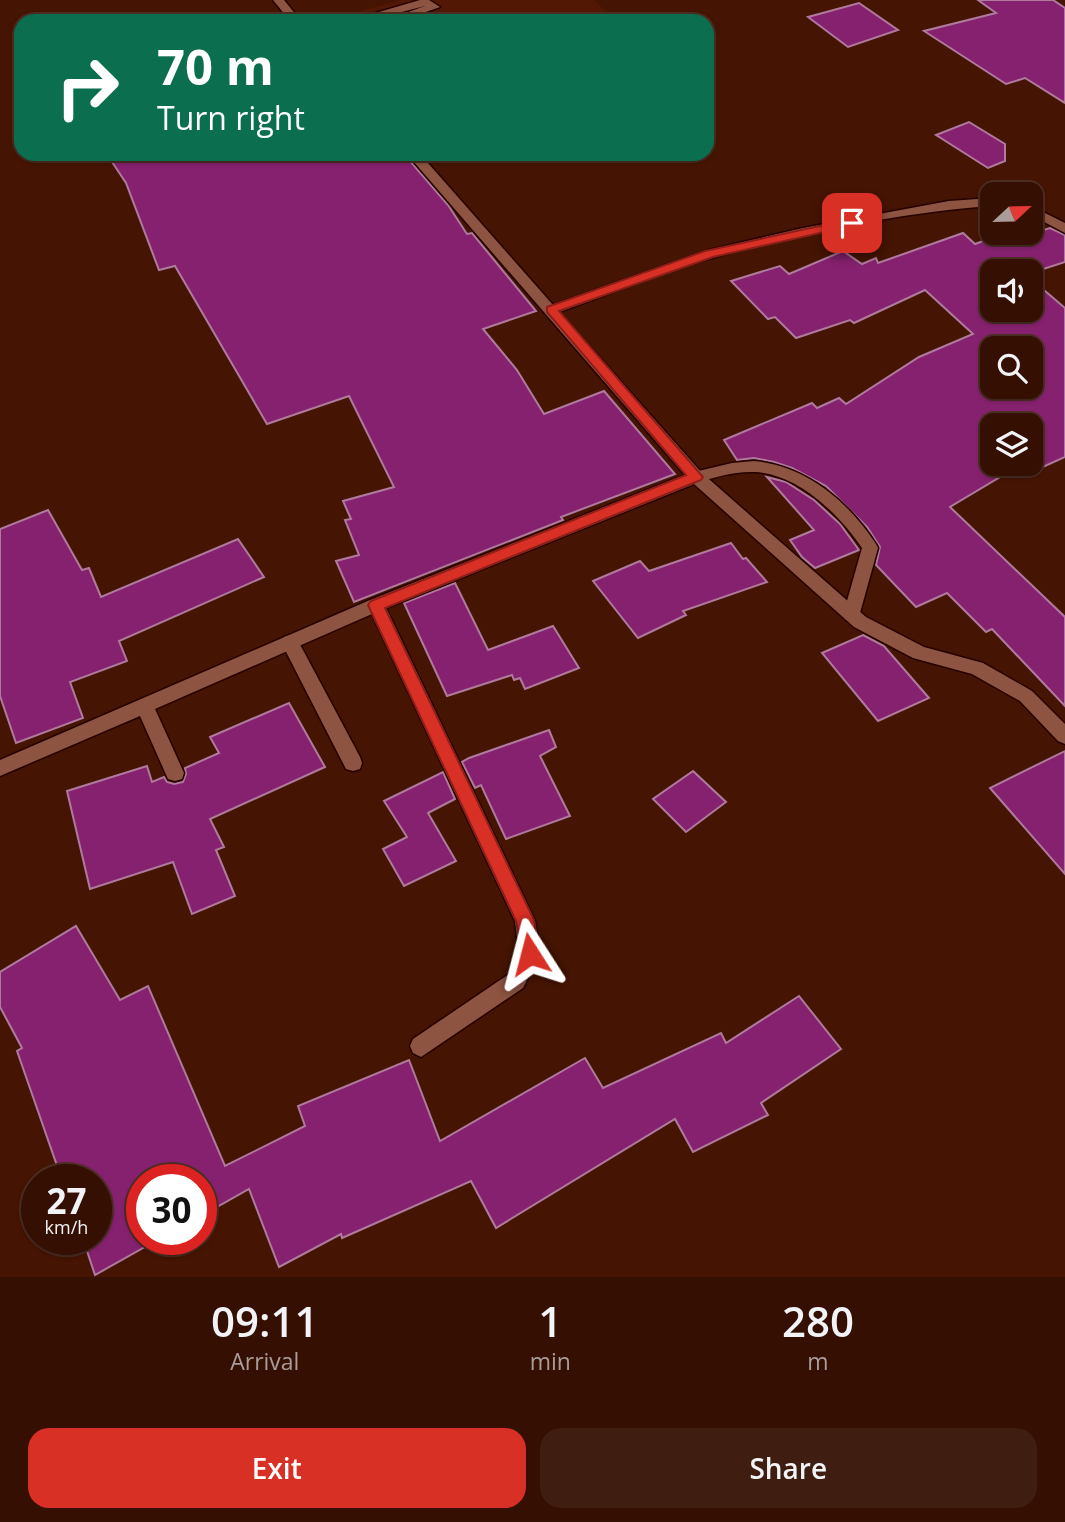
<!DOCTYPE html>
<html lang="en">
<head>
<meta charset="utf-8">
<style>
	body { margin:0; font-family:"Open Sans",sans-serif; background:#3f1d11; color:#f1f3f6; height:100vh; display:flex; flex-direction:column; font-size:26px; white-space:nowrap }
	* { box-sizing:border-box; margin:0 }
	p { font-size:23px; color:#a99c99 }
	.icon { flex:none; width:38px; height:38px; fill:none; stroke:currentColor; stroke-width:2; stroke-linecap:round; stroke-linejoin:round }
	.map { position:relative; height:1277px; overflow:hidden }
	.details { display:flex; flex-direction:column; background:#340f02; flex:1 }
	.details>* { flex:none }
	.guide { position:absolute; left:14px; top:14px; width:700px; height:147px; border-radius:21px; box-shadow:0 2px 5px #0004,0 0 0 2px #4e2f24; background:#0b6e4f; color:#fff; overflow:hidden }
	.needle { width:46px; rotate:68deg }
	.controls { position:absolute; left:980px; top:182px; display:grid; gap:14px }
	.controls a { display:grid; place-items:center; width:63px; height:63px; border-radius:14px; background:#340f02; box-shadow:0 2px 5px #0004,0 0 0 2px #4e2f24; font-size:35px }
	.speed { position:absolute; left:21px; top:1164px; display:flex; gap:14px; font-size:35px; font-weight:700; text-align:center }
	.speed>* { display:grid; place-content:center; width:91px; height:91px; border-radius:50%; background:#340f02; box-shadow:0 2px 5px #0004,0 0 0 2px #4e2f24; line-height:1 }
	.speed small { font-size:18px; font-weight:400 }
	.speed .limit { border:10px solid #d22; background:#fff; color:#111 }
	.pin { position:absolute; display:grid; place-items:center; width:60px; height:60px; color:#fff; margin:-30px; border-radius:14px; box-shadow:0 4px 10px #0006 }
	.me { position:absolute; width:77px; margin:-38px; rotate:351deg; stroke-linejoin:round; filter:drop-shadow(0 0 5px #0008) }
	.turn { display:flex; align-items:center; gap:24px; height:147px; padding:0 28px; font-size:32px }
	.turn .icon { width:91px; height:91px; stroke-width:2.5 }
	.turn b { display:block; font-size:49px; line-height:60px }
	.eta { display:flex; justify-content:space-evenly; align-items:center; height:119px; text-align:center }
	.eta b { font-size:42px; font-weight:600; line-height:49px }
	.button { display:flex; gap:14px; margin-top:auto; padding:14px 28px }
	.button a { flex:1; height:80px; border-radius:21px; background:#d93025; color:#fff; font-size:28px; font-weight:600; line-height:80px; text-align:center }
	.button a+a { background:#3f1d11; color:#f1f3f6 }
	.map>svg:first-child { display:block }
	.built { fill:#531803 }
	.building { fill:#86216f; stroke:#af7a9e; stroke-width:2; fill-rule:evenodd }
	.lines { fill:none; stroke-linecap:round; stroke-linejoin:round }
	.service-casing { stroke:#250200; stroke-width:3 }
	.minor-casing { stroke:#250200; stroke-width:3 }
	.service { fill:#8d5441; fill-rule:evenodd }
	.minor { fill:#8d5441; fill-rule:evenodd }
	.route { fill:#d93025; stroke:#8d1f18; stroke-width:2 }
</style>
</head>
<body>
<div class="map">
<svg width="1065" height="1277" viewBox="0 0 1065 1277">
	<rect width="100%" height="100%" fill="#461402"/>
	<path class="built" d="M401,0H594L608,13L579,21H324Z"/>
	<g class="building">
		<path d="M978,0H1053L1065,8V103L1025,78L1006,84L924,31L996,13Z"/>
		<path d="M859,3L898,30L848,47L808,17Z"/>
		<path d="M969,122L1005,144V161L988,168L936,135Z"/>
		<path d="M111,154H404L448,205L467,234L472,233L536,311L483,329L517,370L544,414L604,391L675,474L561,517L563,520L354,602L336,561L359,555L345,520L351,519L343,501L394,487L349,396L267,424L175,266L159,270L126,183L112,162L116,161Z"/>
		<path d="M1050,228L1065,235V262L1031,273L992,271V310H1031V279L1065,308V457L1025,475L1017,467L950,507L1065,617V706L992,629L986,632L947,593L916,607L876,565L880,547L867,527L826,486L792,468L774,462L754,458L737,460L724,440L812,403L817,408L839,398L846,404L919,357L973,334L925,290L854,323L850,320L796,338L775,317L768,319L731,281L780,266L789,274L843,251L862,264L876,258L878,263L963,233L975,244L986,240L992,245ZM992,348H1031V387H992ZM992,425H1031V464H992Z"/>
		<path d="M767,477L786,482L814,500L840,524L859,550L815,568L802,557L790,540L814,530Z"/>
		<path d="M48,510L82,570L89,568L101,597L238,539L264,577L119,641L127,661L70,682L83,718L16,743L0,696V529Z"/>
		<path d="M731,543L743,559L746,558L767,582L683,611L686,615L638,638L593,581L640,561L649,571Z"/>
		<path d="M455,583L488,650L553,626L579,668L525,689L520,678L514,680L512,675L447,696L404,603Z"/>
		<path d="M863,635L884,646L929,698L878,721L822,653Z"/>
		<path d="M289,703L325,767L210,819L224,847L216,850L235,896L192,914L173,862L90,889L67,791L147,766L152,782L164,777L167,782L174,784L183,782L186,774L185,768L219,753L210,737Z"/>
		<path d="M549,730L556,747L540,756L570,816L506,839L481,785L475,788L462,762L469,758Z"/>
		<path d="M1065,751V874L990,788Z"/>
		<path d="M693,771L726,802L686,832L653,799Z"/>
		<path d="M443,772L455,799L428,813L456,861L404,886L383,849L407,837L384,801Z"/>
		<path d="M76,926L120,1000L148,986L225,1166L305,1126L298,1106L409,1060L440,1141L585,1058L603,1088L721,1033L726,1043L799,996L841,1049L761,1103L768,1115L693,1152L675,1119L496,1228L471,1181L342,1238L341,1234L279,1267L249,1189L201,1216V1180H142V1239H159L95,1275L83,1239H96V1180H62L17,1051L22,1048L0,1007V972Z"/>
	</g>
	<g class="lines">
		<defs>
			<g id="service">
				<path d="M420,0H429L440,7L400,21H383L425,6L366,21H348Z"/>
				<path d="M754,461C806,466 848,501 876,544L878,548L858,620H846L843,615L862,548C839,514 798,474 755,472C735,471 715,477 696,483L688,477L690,473L732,463Z"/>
				<path d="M290,635L296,637L360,757L362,763L360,769L353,771L346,769L281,642L284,637Z"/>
			</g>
			<g id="minor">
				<path d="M273,0H284L301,21H290Z"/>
				<path d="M407,154H420L553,305L709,250L803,228L949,201L992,198V206C904,212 800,233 715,257C662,271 611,294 559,312L702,473L866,617L924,647L983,663L1032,691L1065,724V744L1058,741L1020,701L972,674L913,658L854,627L694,484L386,608L535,921L540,954L523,988L421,1057L413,1053L410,1046L413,1039L509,974L519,953L515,921L372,614L155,709L184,773L182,779L175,781L168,779L140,716L0,776V760L370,600L685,475Z"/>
				<path d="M1031,206L1065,223V233L1031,215Z"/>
			</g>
		</defs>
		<use href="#service" class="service-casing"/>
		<use href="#minor" class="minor-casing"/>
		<use href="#service" class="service"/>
		<use href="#minor" class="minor"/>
	</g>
	<path class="route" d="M852,219L856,220V225L713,257L559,311L703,477L701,480L385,608L534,920L540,954L537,961L530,963L524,961L516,921L368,605L371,601L686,475L547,312V307L705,251Z"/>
</svg>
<div class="controls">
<a><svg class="needle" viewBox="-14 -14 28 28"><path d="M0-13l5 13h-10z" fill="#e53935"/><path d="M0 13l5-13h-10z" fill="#a99c99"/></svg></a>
<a><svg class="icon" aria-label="sound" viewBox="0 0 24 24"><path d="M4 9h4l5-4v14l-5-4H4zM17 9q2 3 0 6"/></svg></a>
<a><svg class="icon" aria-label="search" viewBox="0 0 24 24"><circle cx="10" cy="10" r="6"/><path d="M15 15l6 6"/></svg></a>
<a><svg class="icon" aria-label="layers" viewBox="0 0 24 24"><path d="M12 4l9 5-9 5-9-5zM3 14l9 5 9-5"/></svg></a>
</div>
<div class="speed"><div>27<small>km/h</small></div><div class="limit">30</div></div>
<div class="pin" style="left:852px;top:223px;background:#d93025"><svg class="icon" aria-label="arrive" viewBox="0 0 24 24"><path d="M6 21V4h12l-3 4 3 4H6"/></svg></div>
<svg class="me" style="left:530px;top:954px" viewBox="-20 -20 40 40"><path d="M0-17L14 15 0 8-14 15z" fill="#d93025" stroke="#fff" stroke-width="4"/></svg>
<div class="guide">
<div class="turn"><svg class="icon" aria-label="right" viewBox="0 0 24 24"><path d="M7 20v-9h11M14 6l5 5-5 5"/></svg><div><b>70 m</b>Turn right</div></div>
</div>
</div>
<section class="details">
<div class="eta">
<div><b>09:11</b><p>Arrival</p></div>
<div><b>1</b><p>min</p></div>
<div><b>280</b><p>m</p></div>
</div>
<div class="button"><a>Exit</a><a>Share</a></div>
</section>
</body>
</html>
